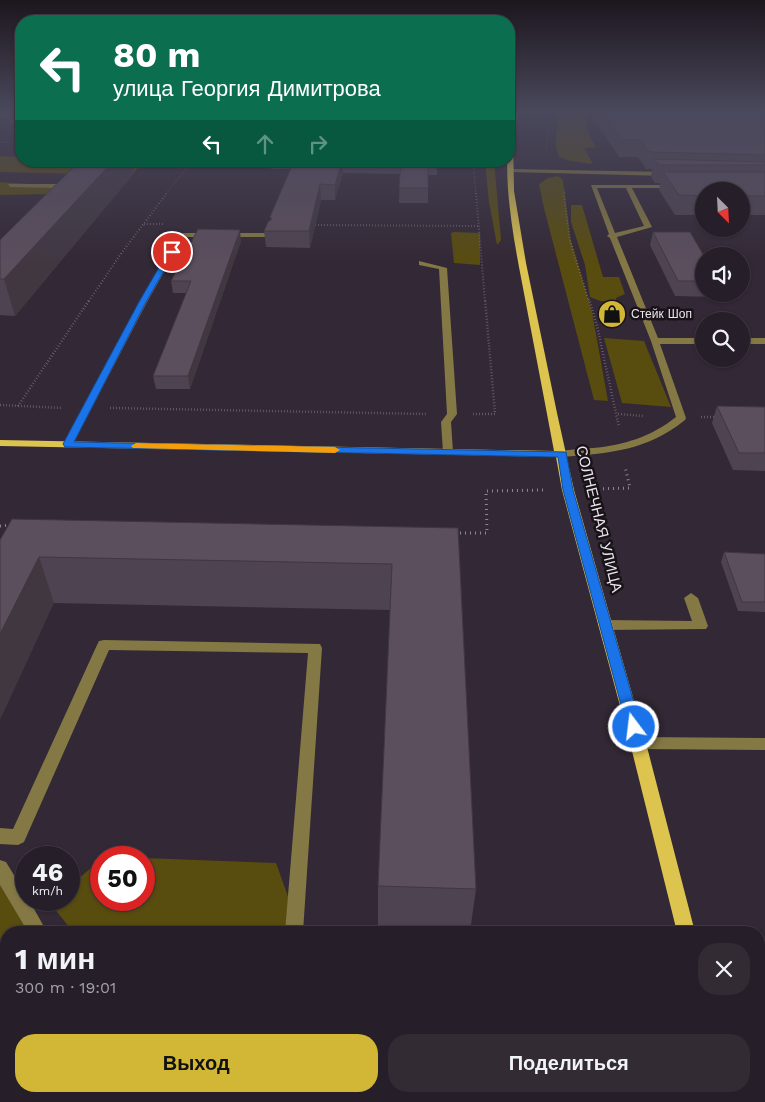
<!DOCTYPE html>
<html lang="ru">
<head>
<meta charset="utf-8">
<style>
	body { margin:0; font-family:"Work Sans",sans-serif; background:#322b34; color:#f1f3f6; height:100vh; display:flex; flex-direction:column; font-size:19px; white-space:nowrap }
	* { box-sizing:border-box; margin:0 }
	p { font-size:16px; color:#a4a2a8 }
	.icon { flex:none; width:28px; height:28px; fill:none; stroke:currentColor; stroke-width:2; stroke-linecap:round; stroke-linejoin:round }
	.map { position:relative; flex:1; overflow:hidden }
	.sheet { position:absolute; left:0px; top:926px; width:765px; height:176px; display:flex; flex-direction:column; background:#261e28; border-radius:20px 20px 0 0; box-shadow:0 1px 4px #0004,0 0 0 1px #423c45 }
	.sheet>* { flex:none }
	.top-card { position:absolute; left:15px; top:15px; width:500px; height:152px; border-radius:20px; box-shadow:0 1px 4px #0004,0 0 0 1px #423c45; background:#0b6e4f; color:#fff; overflow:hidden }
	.needle { width:32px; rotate:156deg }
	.fabs { position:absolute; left:695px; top:182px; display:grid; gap:10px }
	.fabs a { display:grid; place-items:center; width:55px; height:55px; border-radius:50%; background:#261e28; box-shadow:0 1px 4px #0004,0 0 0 1px #423c45; font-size:25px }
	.speed { position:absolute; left:15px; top:846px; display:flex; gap:10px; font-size:25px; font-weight:700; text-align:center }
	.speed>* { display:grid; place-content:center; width:65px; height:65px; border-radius:50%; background:#261e28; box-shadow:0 1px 4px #0004,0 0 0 1px #423c45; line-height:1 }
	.speed small { font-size:12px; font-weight:400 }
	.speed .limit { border:8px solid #d22; background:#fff; color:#111 }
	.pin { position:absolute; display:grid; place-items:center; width:42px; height:42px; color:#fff; margin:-21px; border:2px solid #fff; border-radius:50%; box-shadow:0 1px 5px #0007 }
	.me { position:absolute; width:55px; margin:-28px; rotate:345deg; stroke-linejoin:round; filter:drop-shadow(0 0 4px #0008) }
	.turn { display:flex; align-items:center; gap:18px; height:105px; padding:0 15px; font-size:22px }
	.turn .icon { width:65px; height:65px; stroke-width:2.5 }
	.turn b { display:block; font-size:35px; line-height:42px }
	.lanes { display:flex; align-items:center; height:48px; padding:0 15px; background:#0003; justify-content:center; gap:25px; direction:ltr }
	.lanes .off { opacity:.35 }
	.round { display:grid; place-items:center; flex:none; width:52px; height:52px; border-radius:20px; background:#322b34 }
	.headline { display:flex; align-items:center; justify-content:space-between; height:85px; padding:0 15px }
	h1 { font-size:30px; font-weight:700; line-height:38px }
	.primary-button { display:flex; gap:10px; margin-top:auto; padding:10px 15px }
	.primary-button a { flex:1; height:58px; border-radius:20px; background:#d2b736; color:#111; font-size:20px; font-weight:700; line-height:58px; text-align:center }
	.primary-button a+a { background:#322b34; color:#f1f3f6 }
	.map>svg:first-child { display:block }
	.green { fill:#584c0f }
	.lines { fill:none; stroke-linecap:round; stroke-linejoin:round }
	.path-far3 { stroke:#8f8590; stroke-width:1; stroke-dasharray:0.5 2; stroke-linecap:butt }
	.path-far2 { stroke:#8f8590; stroke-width:2; stroke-dasharray:0.5 2.5; stroke-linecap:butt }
	.path-far1 { stroke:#8f8590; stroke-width:2.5; stroke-dasharray:0.5 2.5; stroke-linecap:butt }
	.path { stroke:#8f8590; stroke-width:3; stroke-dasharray:1 4; stroke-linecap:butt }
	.minor { fill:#847844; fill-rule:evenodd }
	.major { fill:#ddc44f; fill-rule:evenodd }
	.wall { fill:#4e4350 }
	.shaded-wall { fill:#403741 }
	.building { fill:#5b4e5d; stroke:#403741 }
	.route { fill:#1a73e8; stroke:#114b97 }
	.slow { fill:#f59e0b }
	.labels { text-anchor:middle; stroke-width:5; stroke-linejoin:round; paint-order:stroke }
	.far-poi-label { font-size:12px; fill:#ede5ed; stroke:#181318; text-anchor:start }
	.street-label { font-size:15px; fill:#ede5ed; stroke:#181318 }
</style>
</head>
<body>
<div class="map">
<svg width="765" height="1102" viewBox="0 0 765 1102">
	<rect width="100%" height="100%" fill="#332835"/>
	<g class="green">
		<path d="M557,110H588C585,126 587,132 596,147L584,148L593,164L571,161L559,157L556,147Z"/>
		<path d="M0,156L21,157V161H143L132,175L0,172Z"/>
		<path d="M485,161H494L501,240L497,245L489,202Z"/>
		<path d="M558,176L563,180L570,237L592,312L608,401L594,400L544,208L539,184L548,178Z"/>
		<path d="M0,182L60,186L52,194L0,195Z"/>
		<path d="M571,205H582L603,277H619L625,294L616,298V302L600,301L590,297L585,265L571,222Z"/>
		<path d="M454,232L480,233V265L454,263L451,233Z"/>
		<path d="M604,338L644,341L671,407L622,403Z"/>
		<path d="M144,858L276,863L295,916L294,932H73L50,903L53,900H69V887L101,859V900H144Z"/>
		<path d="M0,868L38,932H6V1006L0,1010Z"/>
	</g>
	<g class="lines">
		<g class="path-far3">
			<path d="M0,142L21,143"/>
			<path d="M546,151L552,110"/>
			<path d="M473,161L476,194"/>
			<path d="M564,190L565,194"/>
			<path d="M166,194L192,161"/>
		</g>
		<g class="path-far2">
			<path d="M476,193L485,301"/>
			<path d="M564,193L570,241L589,301"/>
			<path d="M144,224H163"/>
			<path d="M312,225L479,226"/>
			<path d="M89,301L120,255L167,193"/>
		</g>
		<g class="path-far1">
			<path d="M589,299L597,326L619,427"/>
			<path d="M0,405L62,408"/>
			<path d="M18,406L90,299"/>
			<path d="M110,408L427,414"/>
			<path d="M473,414H495L485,299"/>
			<path d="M618,414L643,416"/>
			<path d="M701,417H714"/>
		</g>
		<g class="path">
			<path d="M593,489L630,488L625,467"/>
			<path d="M0,526L11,525"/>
			<path d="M455,533H487L486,491L544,490"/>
		</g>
		<g class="minor">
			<path d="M509,169L668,172L671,174L668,176L511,172Z"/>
			<path d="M8,184H60L63,186L60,188L10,187Z"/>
			<path d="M591,185H678L676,188H632L652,227L617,237L658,338H704V344H660L686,418L685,420C647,451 609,453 562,457L558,456L557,454L558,452C569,449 582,449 593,448C624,445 651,437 676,417L651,341L610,238L607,236L609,234ZM597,188H626L644,226L615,233Z"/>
			<path d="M179,233H268L272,235L268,237H184L147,302L73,444L68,447L64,446L63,444L139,302Z"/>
			<path d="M419,261L447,268L457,414L451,422L453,452L448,455L443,452L441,422L447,414L439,269L419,265Z"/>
			<rect x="741" y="338" width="24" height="6"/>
			<path d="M691,593L698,598L708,626L706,629L605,630L600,628L598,625L600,622L605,620L692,621L684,598Z"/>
			<path d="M104,640L320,644L322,648L303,932H285L308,653L109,650L24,842L18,845L0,844V828L13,829L97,645L99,641Z"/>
			<path d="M638,737L765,738V750L638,749L632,747L630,743L632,739Z"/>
			<path d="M0,860L6,862L26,895V900H29L47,932H28L0,885Z"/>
			<path d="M6,996V1017L0,1020V998Z"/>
			<path d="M184,1096H206L205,1102H183Z"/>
		</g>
		<g class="major">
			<path d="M513,110H519L513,135L514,191L526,263L557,413L574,490L646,743L695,932H677L630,743L562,490L556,457L0,446V440L554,451C545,403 536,356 527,309C515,245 498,172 513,110Z"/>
			<path d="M714,1096H736L738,1102H716Z"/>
		</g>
	</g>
	<g class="wall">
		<path d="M0,110H21V135L8,119L0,118Z"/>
		<path d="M588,110H765V215H741V191H704V215H675L659,190L660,183H655L651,177L652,169H646L638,157H619Z"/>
		<path d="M80,161H132L134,173L15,316L0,315V240Z"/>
		<path d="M271,161H437V175H428V203H399L400,174L343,173L335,200H321L310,248L266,247L264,231L271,221L270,217L291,169H271Z"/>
		<path d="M653,232L704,256V294H716L715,297L675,296L650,245Z"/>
		<path d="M241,241L190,389H156L153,376L187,293H173L171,281Z"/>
		<path d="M717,406L765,407V471L733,470L712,423Z"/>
		<path d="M458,528L476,889L470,932H442L378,930V886L390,610L54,603L0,540Z"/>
		<path d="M724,552L765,554V612L738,611L721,562Z"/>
	</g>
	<g class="shaded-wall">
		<path d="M45,161H50L46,165Z"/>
		<path d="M113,161H132L134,173L15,316L4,279Z"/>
		<path d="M342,161H343V173L335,200V185Z"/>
		<path d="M320,184L321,200L310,248L309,231Z"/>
		<path d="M240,230L241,241L190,389L188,376Z"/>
		<path d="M39,557L54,603L0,720V634Z"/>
	</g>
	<g class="building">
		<path d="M14,110H21V119Z"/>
		<path d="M601,110H765V155L649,152L641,140H622Z"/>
		<path d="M654,159L765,162V165H658Z"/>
		<path d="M80,161H113L4,279H0V240Z"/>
		<path d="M294,161H342L335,185L320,184L309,231H264L268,222L272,219L270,217Z"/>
		<path d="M401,161H428V188H399Z"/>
		<path d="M663,172H765V196H741V191H704V196L679,195Z"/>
		<path d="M198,229L240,230L188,376H153L191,281H171Z"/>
		<path d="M653,232H690L704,256V281H678Z"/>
		<path d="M717,406L765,407V453H739Z"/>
		<path d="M12,519L458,528L476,889L378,886L392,564L39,557L0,634V540Z"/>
		<path d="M724,552L765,554V602H742Z"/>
	</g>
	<linearGradient id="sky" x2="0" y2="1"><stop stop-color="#1c161d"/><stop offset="0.42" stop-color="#4a485c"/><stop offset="1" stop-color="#4a485c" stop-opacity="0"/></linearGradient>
	<rect width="765" height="264" fill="url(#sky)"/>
	<path class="route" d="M172,250L175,252L146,302L74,442L566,452L573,490L641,727L639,731H629L627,727L563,490L558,457L65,447L63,444L139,302L168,252Z"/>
	<path class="slow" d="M136,443L335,447L340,450L335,453L133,448L131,446Z"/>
	<defs>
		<symbol id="shop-disc" viewBox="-11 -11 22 22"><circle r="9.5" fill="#d2b736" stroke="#181318"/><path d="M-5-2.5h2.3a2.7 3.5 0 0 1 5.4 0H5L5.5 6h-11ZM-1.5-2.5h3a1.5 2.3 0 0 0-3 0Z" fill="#111"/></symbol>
	</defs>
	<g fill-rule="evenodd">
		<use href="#shop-disc" x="596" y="298" width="32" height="32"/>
	</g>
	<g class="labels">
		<g class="far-poi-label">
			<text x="631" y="318">Стейк Шоп</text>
		</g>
		<g class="street-label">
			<text transform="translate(599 519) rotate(76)" y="5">СОЛНЕЧНАЯ УЛИЦА</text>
		</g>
	</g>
</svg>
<div class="fabs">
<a><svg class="needle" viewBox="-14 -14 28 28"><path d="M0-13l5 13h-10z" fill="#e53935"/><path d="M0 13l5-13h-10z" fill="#a4a2a8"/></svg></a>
<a><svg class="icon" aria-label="sound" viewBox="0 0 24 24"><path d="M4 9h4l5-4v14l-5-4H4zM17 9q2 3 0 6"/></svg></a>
<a><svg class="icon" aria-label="search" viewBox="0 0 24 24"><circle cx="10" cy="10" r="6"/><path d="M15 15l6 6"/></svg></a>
</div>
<div class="speed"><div>46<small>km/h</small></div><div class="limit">50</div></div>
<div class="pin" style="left:172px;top:252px;background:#d93025"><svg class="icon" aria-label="arrive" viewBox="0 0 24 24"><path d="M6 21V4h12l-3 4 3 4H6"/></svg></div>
<svg class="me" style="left:634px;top:727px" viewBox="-20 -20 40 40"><circle r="17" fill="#1a73e8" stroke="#fff" stroke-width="3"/><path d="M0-11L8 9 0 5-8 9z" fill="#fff"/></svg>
<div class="top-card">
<div class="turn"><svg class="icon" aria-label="left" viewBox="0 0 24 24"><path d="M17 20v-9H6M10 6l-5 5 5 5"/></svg><div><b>80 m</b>улица Георгия Димитрова</div></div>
<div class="lanes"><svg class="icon" aria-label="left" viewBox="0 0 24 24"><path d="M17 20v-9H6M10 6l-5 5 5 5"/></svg><svg class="icon off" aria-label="ahead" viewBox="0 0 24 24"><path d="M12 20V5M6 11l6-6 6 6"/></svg><svg class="icon off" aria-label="right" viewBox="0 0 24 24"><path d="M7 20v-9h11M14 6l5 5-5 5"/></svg></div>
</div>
<section class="sheet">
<div class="headline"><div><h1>1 мин</h1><p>300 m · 19:01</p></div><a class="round"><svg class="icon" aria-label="close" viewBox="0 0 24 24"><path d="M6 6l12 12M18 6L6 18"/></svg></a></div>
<div class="primary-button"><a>Выход</a><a>Поделиться</a></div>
</section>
</div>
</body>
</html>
